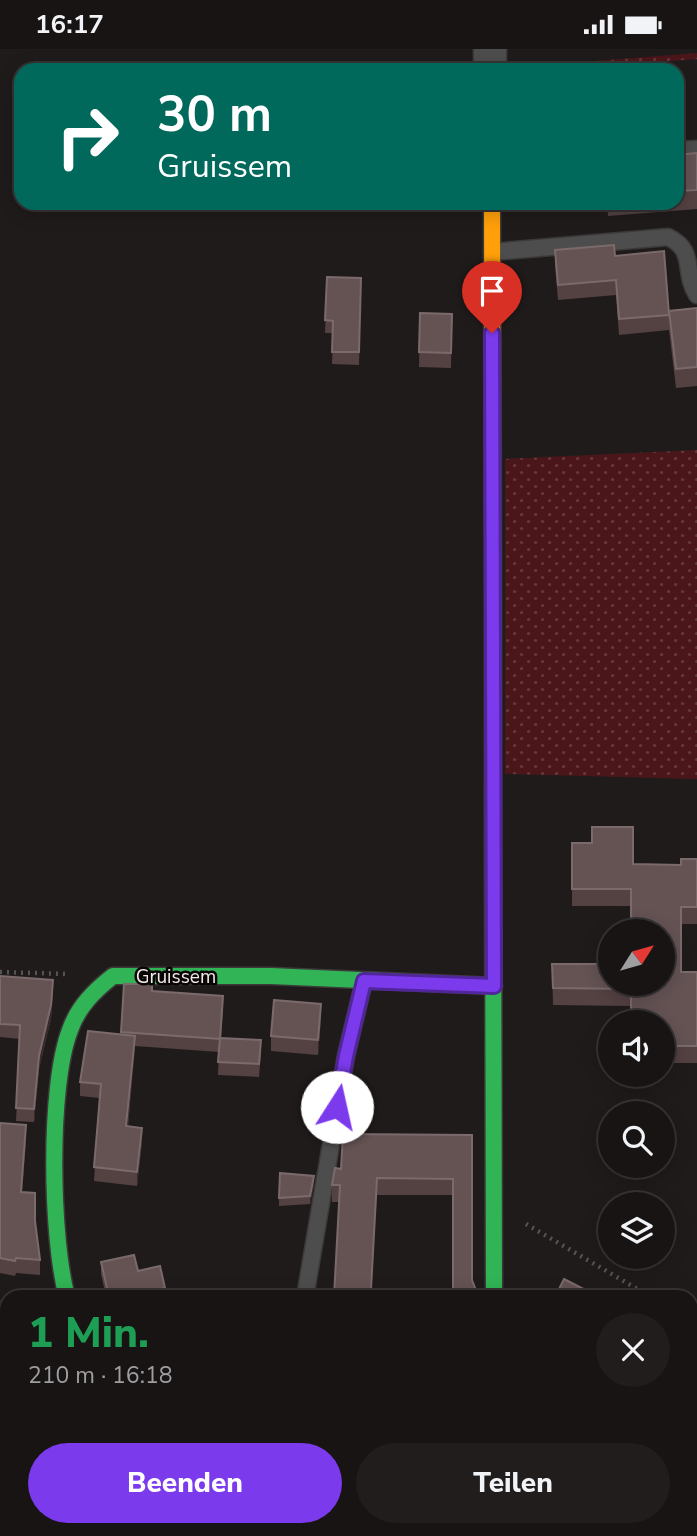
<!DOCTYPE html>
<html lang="de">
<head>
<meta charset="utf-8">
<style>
	body { margin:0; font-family:"Nunito Sans",sans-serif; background:#211d1d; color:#f1f3f6; height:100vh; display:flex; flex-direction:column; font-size:26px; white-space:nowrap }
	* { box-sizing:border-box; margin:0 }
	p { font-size:23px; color:#9f9ea0 }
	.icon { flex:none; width:38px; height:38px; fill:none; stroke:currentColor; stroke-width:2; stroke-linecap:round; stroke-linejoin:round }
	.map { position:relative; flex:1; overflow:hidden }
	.side { position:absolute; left:0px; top:1241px; width:698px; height:247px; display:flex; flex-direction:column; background:#181414; border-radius:21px 21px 0 0; box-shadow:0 4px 18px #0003,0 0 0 2px #363334 }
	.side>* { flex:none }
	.hud { position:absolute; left:14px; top:14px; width:670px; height:147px; border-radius:21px; box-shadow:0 4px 18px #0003,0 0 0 2px #363334; background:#00695c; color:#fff; overflow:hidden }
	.needle { width:46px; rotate:53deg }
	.tools { position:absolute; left:598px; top:870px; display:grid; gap:14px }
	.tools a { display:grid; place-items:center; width:77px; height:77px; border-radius:50%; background:#181414; box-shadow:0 4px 18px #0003,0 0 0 2px #363334; font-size:35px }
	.pin { position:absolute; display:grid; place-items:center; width:60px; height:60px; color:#fff; margin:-72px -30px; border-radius:50% 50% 50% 0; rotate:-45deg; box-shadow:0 0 7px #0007 }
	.pin .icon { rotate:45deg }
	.me { position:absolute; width:77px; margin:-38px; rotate:10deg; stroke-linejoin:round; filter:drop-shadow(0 0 5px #0008) }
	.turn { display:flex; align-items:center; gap:24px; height:147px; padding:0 28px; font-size:32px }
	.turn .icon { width:91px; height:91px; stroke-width:2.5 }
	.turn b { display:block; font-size:49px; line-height:60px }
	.round { display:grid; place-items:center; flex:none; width:74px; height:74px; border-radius:37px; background:#211d1d }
	.overview { display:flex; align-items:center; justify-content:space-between; height:119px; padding:0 28px }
	h1 { font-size:42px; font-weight:800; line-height:52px; color:#1e9e55 }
	.cta { display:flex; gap:14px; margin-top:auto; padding:14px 28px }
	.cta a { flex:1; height:80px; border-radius:42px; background:#7c3aed; color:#fff; font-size:28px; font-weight:800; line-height:80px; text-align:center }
	.cta a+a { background:#211d1d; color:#f1f3f6 }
	.status { display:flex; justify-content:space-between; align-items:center; height:49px; padding:0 35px; background:#181414; direction:ltr }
	.status svg { height:19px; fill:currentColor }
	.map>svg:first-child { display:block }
	.grass { fill:url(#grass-dots) }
	.green { fill:#4b161a }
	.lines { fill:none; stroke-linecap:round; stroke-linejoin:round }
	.lane-casing { stroke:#3c3939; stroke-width:19 }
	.street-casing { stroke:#3c3939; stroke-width:35 }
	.fast-casing { stroke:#3c3939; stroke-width:19 }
	.slow-casing { stroke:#3c3939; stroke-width:19 }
	.jam-casing { stroke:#3c3939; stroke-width:19 }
	.path { stroke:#565555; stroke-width:4.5; stroke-dasharray:2 5; stroke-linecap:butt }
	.lane { stroke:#4d4d4e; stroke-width:16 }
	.street { stroke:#4d4d4e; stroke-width:32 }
	.fast { stroke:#30b455; stroke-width:16 }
	.slow { stroke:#ff9f0a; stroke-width:16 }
	.jam { stroke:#e5322d; stroke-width:16 }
	.wall { fill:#544142 }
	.shaded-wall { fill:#382a2b }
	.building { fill:#655354; stroke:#7b6a6b; stroke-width:2 }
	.route-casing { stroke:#51269a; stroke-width:18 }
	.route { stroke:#7c3aed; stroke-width:12 }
	.labels { text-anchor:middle; stroke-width:5; stroke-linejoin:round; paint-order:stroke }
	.street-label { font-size:19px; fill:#f1e8e8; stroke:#090505 }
</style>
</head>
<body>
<div class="status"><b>16:17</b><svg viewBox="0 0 49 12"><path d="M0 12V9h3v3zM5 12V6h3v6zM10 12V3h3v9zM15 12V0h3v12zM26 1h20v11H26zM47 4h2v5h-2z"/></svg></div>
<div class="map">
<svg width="697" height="1487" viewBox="0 0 697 1487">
	<defs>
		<pattern id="grass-dots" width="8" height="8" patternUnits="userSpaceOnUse" patternTransform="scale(1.75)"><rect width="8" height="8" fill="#4b161a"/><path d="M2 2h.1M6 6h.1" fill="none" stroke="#65383b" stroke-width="1.8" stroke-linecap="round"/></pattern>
	</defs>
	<rect width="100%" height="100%" fill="#201b1b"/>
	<g class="grass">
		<path d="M697,4V10L548,21H508V19Z"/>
		<path d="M697,401V730L505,725V410Z"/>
	</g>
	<path class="green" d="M74,1481V1480L124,1481L123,1487H69Z"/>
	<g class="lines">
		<defs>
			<g id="lane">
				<path d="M677,101L697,100"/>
				<path d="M492,203L668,188C697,202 682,222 697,246"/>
				<path d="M305,1248L346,1007L364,932"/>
				<path d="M691,1432L697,1435"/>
				<path d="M511,1487L514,1480"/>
			</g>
			<g id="street">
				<path d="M490,0V21"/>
				<path d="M0,1425L7,1428"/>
				<path d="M45,1487L50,1480"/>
				<path d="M361,1487L369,1480"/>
			</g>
			<g id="fast">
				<path d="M493,787L494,1248"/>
				<path d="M67,1248C51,1189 48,1038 70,981C78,958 94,942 113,927H271L494,937"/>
			</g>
			<path id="slow" d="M492,154L493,556"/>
			<path id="jam" d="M493,556V787"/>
		</defs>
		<use href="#lane" class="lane-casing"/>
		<use href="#street" class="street-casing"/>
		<use href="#fast" class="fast-casing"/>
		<use href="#slow" class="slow-casing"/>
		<use href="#jam" class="jam-casing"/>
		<g class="path">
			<path d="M0,923L67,925"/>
			<path d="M526,1175L651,1248"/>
			<path d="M691,1272L697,1275"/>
		</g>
		<use href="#lane" class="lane"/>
		<use href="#street" class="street"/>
		<use href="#fast" class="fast"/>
		<use href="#slow" class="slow"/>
		<use href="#jam" class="jam"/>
	</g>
	<g class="wall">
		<path d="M697,104V160L608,167L607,154H677V106Z"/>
		<path d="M555,201L615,207L669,266L697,259V337L676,339L669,281L619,286L616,246L558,251L555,216Z"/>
		<path d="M327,228L361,242L359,316L332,315L333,284H325Z"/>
		<path d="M420,264L452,265L451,319L419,318Z"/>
		<path d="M572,794L633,815L681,816L697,810V875H681V923H697V1014H663V973L631,957L553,956L552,915L663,934L631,857H572Z"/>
		<path d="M0,927L53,945L51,970L39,1020L34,1073L16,1072L20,990L0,988Z"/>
		<path d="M152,942L223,961L221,989L261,1004L259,1028L218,1026L219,1003L135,997L128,1078L142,1093L137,1137L94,1132L99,1049L80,1047V1033L121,985V983Z"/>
		<path d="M321,970L318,1006L271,1002V987Z"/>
		<path d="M0,1074L26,1091L22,1143L35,1172L40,1211V1226L16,1224L15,1227L0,1224Z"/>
		<path d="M472,1086V1231L453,1248V1146H377L334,1248L340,1153H332V1136L341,1120Z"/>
		<path d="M314,1135L310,1155L279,1157V1149Z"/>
		<path d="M101,1213L165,1248H106L101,1225Z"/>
	</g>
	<g class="shaded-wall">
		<path d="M53,931L51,970L39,1020L34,1073V1060L39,1007Z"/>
		<path d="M321,955V970L318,1006V991Z"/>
		<path d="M135,987V1001L126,1092V1077Z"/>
		<path d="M26,1076V1091L21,1158V1143Z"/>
		<path d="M142,1079V1093L137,1137V1123Z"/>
		<path d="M314,1127V1135L310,1155V1147Z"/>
		<path d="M377,1129V1146L371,1248V1240Z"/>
		<path d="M165,1239V1248H122Z"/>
		<path d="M7,1462V1475L0,1487V1475Z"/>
	</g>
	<g class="building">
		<path d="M697,104V141L677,142V106Z"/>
		<path d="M614,196L615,207L664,202L669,266L619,270L616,231L558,236L555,201Z"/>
		<path d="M327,228L361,229L359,303H332L333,272L325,271Z"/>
		<path d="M697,259V318L676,320L669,262Z"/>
		<path d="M420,264L452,265L451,304L419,303Z"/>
		<path d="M592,778H633V815L681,816V810H697V858H681V923H697V997H663V973H631V940L553,939L552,915H611V934H663V882H631V840H572V794H592Z"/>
		<path d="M0,927L53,931L51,956L39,1007L34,1060L16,1059L20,976L0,975Z"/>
		<path d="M124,935H152V942L223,947L220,990L121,983Z"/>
		<path d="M274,951L321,955L318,991L271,987Z"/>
		<path d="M88,982L135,987L126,1077L142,1079L137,1123L94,1118L101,1035L80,1033Z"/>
		<path d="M220,989L261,991L259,1015L218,1013Z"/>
		<path d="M0,1074L26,1076L21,1143L35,1144V1172L40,1211L16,1209L15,1212L0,1209Z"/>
		<path d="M343,1085L472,1086V1231L477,1244V1248H453V1130L377,1129L371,1240L444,1248H334L340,1136H332L335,1119L341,1120Z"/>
		<path d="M280,1124L314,1127L310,1147L279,1149Z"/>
		<path d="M134,1206L138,1222L160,1217L165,1239L122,1248H109L101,1213Z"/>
		<path d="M564,1230L599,1248H555Z"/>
		<path d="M0,1449L7,1453V1462L0,1475Z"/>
		<path d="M691,1452L697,1455V1487H674L665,1482L659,1487H544L548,1480H691Z"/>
		<path d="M232,1480H236L237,1487H202Z"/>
	</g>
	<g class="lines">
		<defs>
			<path id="route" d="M337,1058L346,1007L364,932L494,937L492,284"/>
		</defs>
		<use href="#route" class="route-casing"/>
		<use href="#route" class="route"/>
	</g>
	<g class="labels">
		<g class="street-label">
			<text x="176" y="934">Gruissem</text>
		</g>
	</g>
</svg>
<div class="tools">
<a><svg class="needle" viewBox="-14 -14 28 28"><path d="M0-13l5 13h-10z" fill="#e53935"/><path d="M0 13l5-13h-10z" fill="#9f9ea0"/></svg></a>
<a><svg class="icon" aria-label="sound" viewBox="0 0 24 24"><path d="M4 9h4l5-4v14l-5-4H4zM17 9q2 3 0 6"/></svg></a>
<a><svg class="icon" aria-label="search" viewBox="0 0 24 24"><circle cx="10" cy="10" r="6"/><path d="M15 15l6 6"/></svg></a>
<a><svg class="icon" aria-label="layers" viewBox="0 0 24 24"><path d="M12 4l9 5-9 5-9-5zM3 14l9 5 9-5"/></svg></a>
</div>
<div class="pin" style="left:492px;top:284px;background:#d93025"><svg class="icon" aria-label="arrive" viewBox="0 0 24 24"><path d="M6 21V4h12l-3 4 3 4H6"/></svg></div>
<svg class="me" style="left:337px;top:1058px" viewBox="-20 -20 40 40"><circle r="19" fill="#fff"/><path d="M0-13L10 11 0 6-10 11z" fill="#7c3aed"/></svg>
<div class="hud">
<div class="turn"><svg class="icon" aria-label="right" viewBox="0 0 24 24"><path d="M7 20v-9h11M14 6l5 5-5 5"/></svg><div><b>30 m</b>Gruissem</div></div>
</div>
<section class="side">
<div class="overview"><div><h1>1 Min.</h1><p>210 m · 16:18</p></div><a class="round"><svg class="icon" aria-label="close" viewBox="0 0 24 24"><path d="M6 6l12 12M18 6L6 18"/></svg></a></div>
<div class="cta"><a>Beenden</a><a>Teilen</a></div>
</section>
</div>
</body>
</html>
